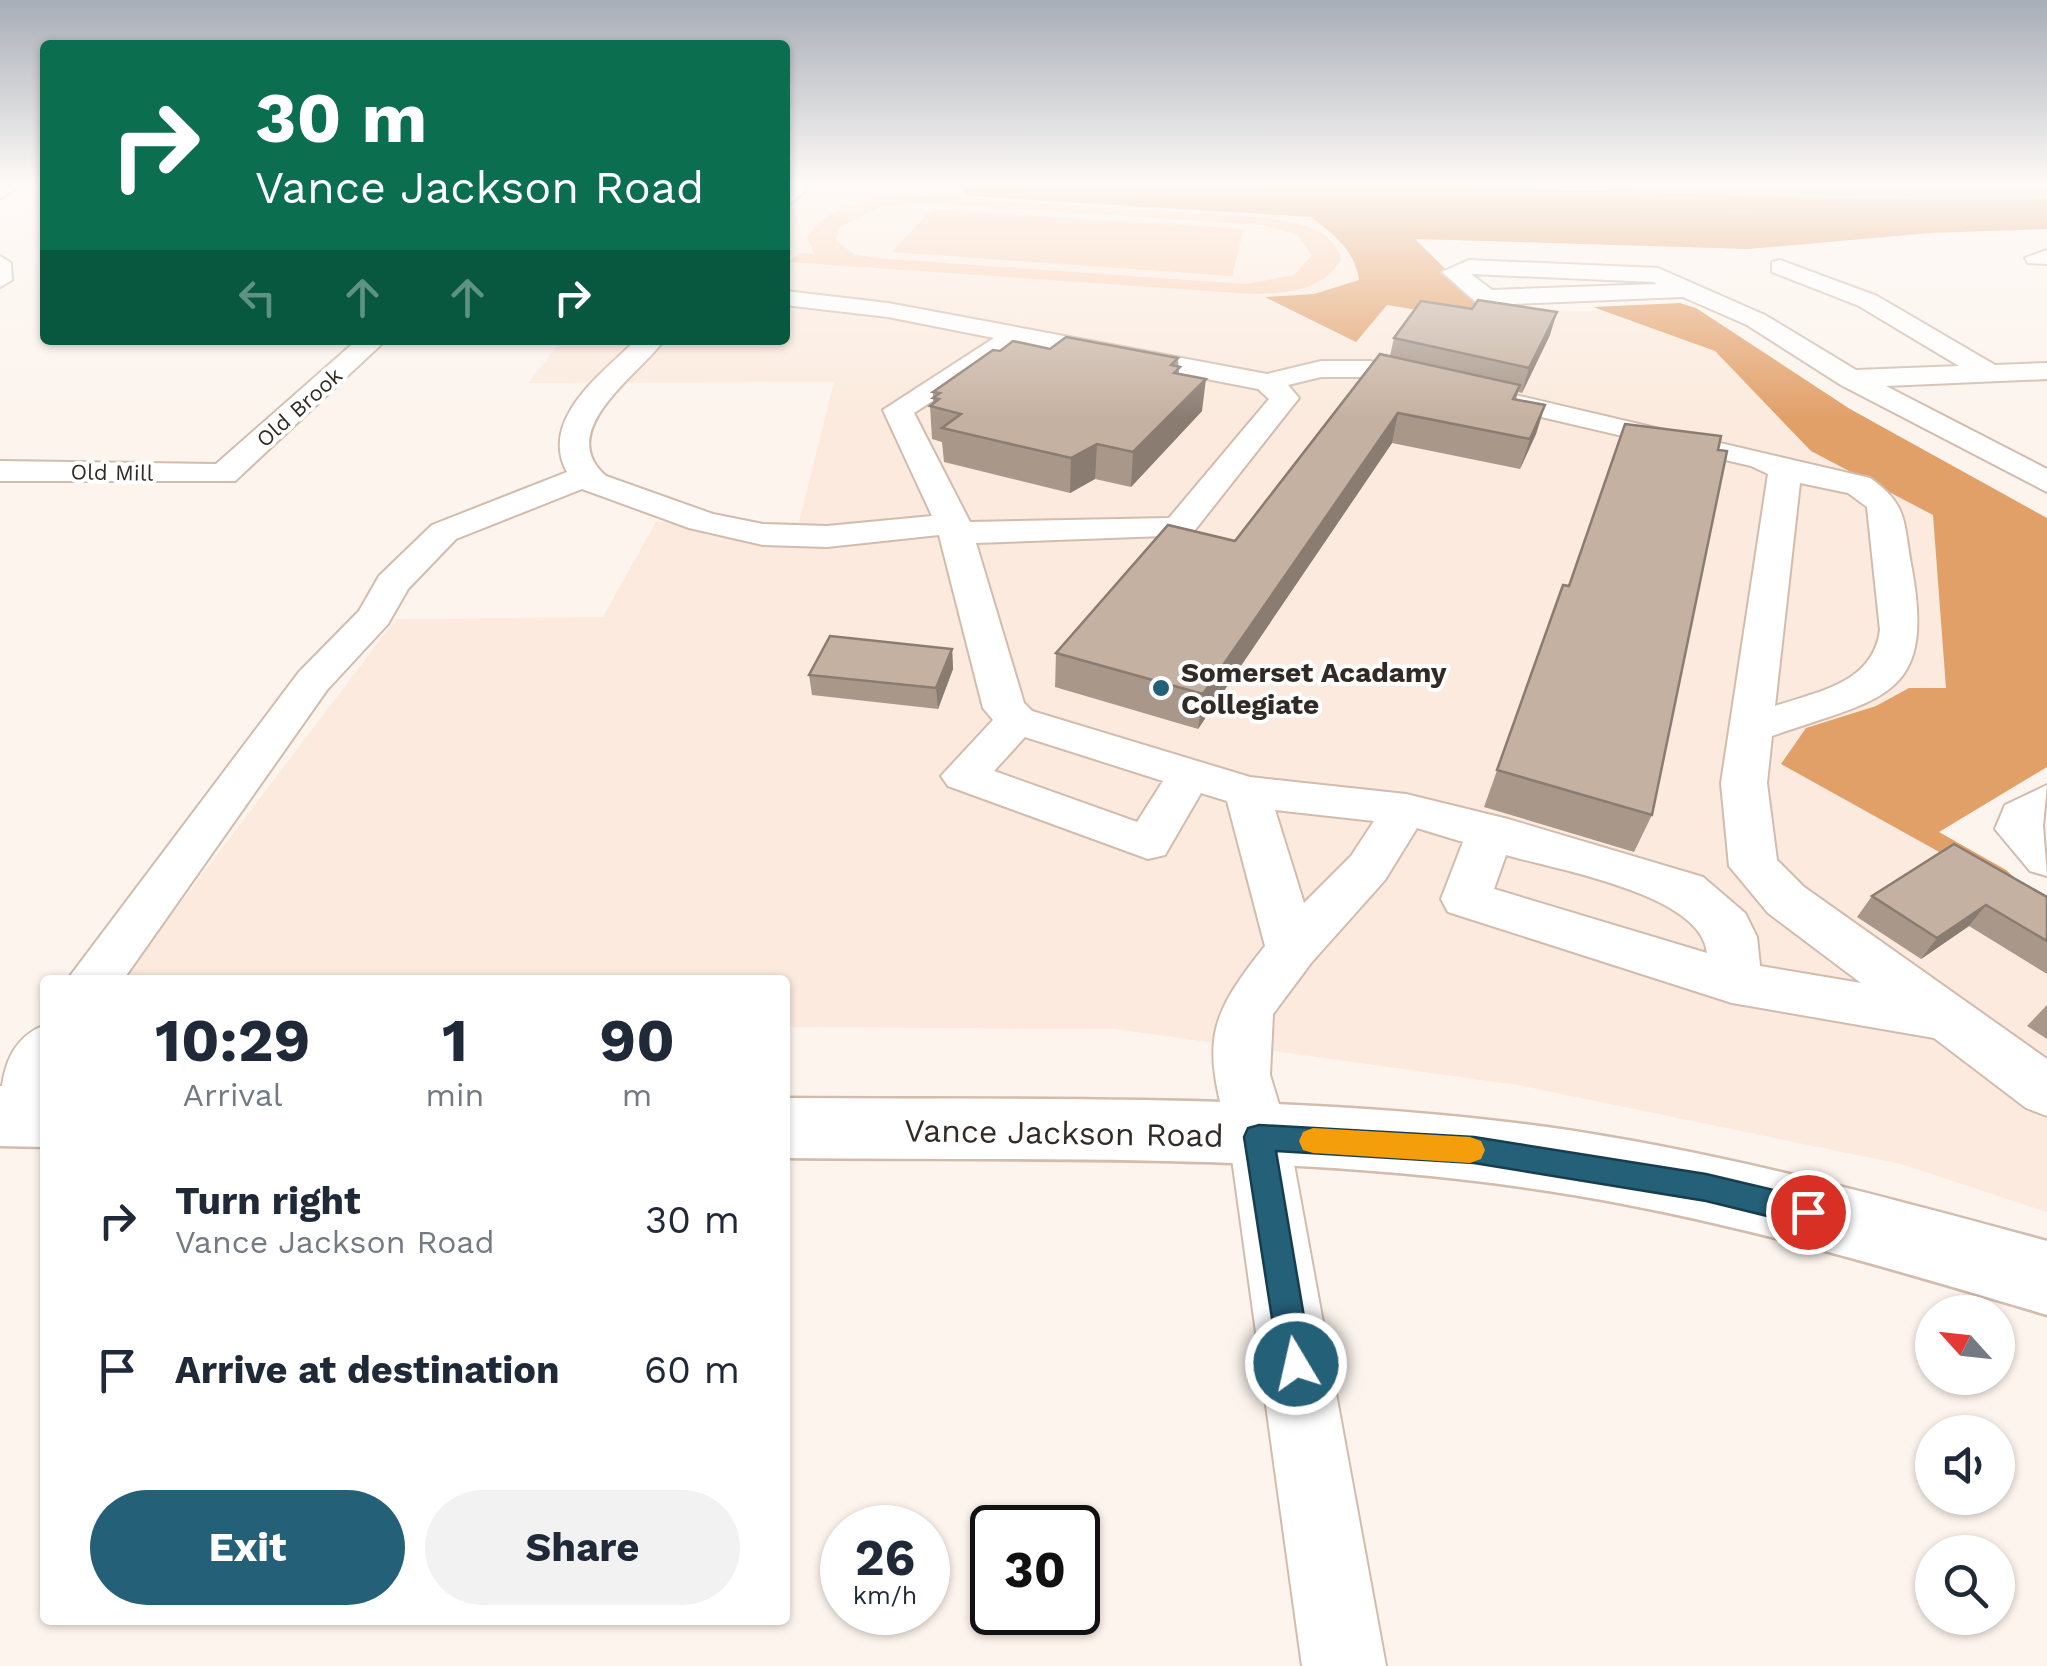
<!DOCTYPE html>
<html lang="en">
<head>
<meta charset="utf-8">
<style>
	body { margin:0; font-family:"Work Sans",sans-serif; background:#f2f2f3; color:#1f2937; height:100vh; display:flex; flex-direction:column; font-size:38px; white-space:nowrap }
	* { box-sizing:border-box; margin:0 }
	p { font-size:32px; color:#747a83 }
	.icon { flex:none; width:55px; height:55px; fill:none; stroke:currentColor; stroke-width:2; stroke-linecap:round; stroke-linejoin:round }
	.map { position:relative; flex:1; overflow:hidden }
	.side { position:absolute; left:40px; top:975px; width:750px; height:650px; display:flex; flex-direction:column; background:#fff; border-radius:10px; box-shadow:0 2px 8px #0004 }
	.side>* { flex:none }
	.top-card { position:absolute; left:40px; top:40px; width:750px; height:305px; border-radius:10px; box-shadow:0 2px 8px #0004; background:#0b6e4f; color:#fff; overflow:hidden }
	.needle { width:65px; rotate:297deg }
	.buttons { position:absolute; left:1915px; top:1295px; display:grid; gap:20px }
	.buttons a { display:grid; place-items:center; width:100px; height:100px; border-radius:50%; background:#fff; box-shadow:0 2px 8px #0004; font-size:50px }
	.speed { position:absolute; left:820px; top:1505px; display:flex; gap:20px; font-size:50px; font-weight:700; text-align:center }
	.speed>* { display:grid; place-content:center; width:130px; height:130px; border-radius:50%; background:#fff; box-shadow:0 2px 8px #0004; line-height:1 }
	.speed small { font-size:25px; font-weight:400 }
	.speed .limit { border:5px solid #111; border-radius:15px; background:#fff; color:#111 }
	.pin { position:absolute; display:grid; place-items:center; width:85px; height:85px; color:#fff; margin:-42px; border:5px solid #fff; border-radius:50%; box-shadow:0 2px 10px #0007 }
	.me { position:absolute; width:110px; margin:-55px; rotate:351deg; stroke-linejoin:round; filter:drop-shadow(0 0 8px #0008) }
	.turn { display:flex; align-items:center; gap:35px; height:210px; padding:0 50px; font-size:45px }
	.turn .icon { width:130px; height:130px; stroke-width:2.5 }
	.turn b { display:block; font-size:70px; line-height:85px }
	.lanes { display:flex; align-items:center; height:95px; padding:0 50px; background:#0003; justify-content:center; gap:50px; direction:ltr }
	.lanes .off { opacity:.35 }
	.eta { display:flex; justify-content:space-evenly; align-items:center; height:170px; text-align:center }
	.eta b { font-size:60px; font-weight:700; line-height:70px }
	.cta { display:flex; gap:20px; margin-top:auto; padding:20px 50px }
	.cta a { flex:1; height:115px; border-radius:60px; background:#246078; color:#fff; font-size:40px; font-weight:700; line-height:115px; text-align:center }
	.cta a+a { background:#f2f2f3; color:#1f2937 }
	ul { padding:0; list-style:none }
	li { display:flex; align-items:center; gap:30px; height:150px; padding:0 50px }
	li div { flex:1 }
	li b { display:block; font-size:38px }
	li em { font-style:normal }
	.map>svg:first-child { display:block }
	.built { fill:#fbeadd }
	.green { fill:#f9d0b1; fill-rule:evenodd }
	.forest { fill:#e2a069 }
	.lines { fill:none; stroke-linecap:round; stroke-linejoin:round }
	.river { fill:#e5a26c; fill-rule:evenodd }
	.minor-casing { stroke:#d1bcad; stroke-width:4 }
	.major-casing { stroke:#d1bcad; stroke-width:5 }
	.minor { fill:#fff; fill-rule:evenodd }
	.major { fill:#fff; fill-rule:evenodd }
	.wall { fill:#a9988a }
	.shaded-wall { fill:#8a7c71 }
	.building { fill:#c5b1a1; stroke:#8a7c71; stroke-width:2.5 }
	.route { fill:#246078; stroke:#173e4e; stroke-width:2.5 }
	.slow { fill:#f59e0b }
	.poi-dot { fill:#246078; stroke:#fff; stroke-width:4 }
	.labels { text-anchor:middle; stroke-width:8; stroke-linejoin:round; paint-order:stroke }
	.far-street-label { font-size:22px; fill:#322a24; stroke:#fff }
	.poi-label { font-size:28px; font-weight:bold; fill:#322a24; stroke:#fff; text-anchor:start }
	.near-street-label { font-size:32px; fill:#322a24; stroke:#fff }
</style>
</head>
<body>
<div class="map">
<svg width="2047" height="1666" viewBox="0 0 2047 1666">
	<rect width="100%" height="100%" fill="#fcf4ed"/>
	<path class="built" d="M785,185H1373L1413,239L1491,314L1666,308L1944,499L1993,758L1881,812L2047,913V1212L1901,1164L1518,1085L1115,1029L785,1027V980H122L396,619L603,617L656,522H799L834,382L528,383L562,340H785Z"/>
	<g class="green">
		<path d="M1373,185H2047V209L1672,200Z"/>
		<path d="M927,196L1270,218C1297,223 1334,228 1341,259C1323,292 1285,293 1252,294L789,262L799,253L815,254L807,238C830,199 886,197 927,196ZM923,203L1262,225L1297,235L1312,255L1294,275L1246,284L875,258L854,254L836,241L840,227L880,207Z"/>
		<path d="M932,209L1244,229L1232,276L892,252Z"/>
	</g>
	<g class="forest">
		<path d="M959,185H1373L1672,200L2047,209V229L1931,233L1748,249L1415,239L1491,314L1486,321L1387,305L1356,342L1265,297L1314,294L1359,280C1355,250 1334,235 1311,217L967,196Z"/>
		<path d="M1680,303L1696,308L1850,409L2047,518V767L1939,832L2006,870L2037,898L2031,903L1781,764L1806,728L1876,706L1909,688H1946L1933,515L1811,451L1715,351L1593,307Z"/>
	</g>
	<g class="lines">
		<path class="river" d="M1250,185C1516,182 1781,203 2047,199V219L1905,221L1266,195Z"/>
		<defs>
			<g id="minor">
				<path d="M0,185H21L0,199Z"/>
				<path d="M790,185H811L785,208V190Z"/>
				<path d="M2047,250V264L2028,263L2025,258Z"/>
				<path d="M0,256L11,263L12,280L0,287Z"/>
				<path d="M1469,260L1658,268L1765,315L1856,370L1959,366L1859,306L1772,272V262L1780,260L1877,296L1995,365L2047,363V379L1886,386L2047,469V492L1841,385L1747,325L1683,297L1486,305L1477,303L1442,272ZM1471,274L1653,282L1657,284L1492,290Z"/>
				<path d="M785,291L888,303L1267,374L1321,361H1370L1870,478C1908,505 1903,520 1911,564C1937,700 1882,697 1772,736L1767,783L1777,860L1804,887L2047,1059V1116L2026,1108L1934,1038L1732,1003L1448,912L1441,899L1463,842L1417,828L1385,880L1311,963L1273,1014L1270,1075L1289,1137L1386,1666H1302L1229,1137C1204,1044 1204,1022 1265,946L1227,801L1201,793L1165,855L1148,859L948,786L941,776L993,720L983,708L939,535L827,547L763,545L689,528L582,489L456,539L408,589L388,624L327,690L123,980H67L299,672L359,611L379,576L432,525L567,472C538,419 603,373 636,340H664C640,374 553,431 606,476L713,514L763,524L827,526L932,516L883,410L994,338L888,317L785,305ZM1021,343L1258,389L1269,399L1169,518L970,522L914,413ZM1321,377H1370L1751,466L1768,474L1721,783L1729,866L1768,913L1861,983L1760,966L1757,937L1745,913L1703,877L1508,819L1406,794L1250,777L1032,711L1024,703L976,543L1191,535L1299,398L1288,385ZM1800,483L1848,493L1867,507L1880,630C1873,683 1820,691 1775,706ZM1025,737L1163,781L1137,822L994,771ZM1275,810L1374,821L1351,856L1304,903ZM1506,855C1557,870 1702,894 1707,953L1494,889Z"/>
				<path d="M357,340H386L235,481H0V461L216,464Z"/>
				<path d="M2047,785L2043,826L2047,876L2030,871L1995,829L2005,805Z"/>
				<path d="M45,1025C45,1071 51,1117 0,1135C0,1089 0,1042 45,1025Z"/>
			</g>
			<g id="major">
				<path d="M0,1086L45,1087V1147L0,1146Z"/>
				<path d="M785,1098C1038,1100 1295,1093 1547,1127C1716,1151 1882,1196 2047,1241V1315C1883,1266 1718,1217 1548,1191C1297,1152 1038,1161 785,1158Z"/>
			</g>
		</defs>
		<use href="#minor" class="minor-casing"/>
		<use href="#major" class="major-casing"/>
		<use href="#minor" class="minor"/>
		<use href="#major" class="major"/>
	</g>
	<g class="wall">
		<path d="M1550,335L1522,393L1518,392L1516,400L1545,405L1536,434L1520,469L1392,443L1198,729L1055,687L1056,653L1235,541L1390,356L1394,338Z"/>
		<path d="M1050,349L1178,358L1179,374L1202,411L1131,487L1095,479L1070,493L944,462L942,442L932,439L930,406L933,403V392L1000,351Z"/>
		<path d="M1563,585L1652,815L1634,852L1484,807Z"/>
		<path d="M952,649L953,669L938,709L812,695L809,675Z"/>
		<path d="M1872,896L2047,897V974L1969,926L1921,959L1857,917Z"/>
		<path d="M2047,1005V1039L2027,1026Z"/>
	</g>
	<g class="shaded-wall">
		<path d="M1557,312L1550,335L1522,393L1529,368Z"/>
		<path d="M1206,379L1202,411L1131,487L1133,452Z"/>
		<path d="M1545,405L1536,434L1520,469L1530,439Z"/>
		<path d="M1398,413L1392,443L1198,729L1203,694Z"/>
		<path d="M1097,444L1095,479L1070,493L1071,458Z"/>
		<path d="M952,649L953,669L938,709L936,688Z"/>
		<path d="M1986,905L1969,926L1921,959L1937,938Z"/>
	</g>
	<g class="building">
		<path d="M1478,300L1557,312L1529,368L1394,338L1421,301L1472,309Z"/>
		<path d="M1066,337L1178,358L1171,365L1180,367L1174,373L1206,379L1133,452L1097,444L1071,458L942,428L961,414L930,406L939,399L933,398L940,393L933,392L993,350L1000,351L1013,341L1050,349Z"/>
		<path d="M1380,354L1520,385L1513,399L1545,405L1530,439L1398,413L1203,694L1056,653L1168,525L1235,541Z"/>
		<path d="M1625,424L1721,436L1718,450L1727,451L1652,815L1497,770L1563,585L1569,586Z"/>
		<path d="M830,636L952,649L936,688L809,675Z"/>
		<path d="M1954,844L2047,897V941L1986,905L1937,938L1872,896Z"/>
	</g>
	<linearGradient id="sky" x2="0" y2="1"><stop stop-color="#a7adb6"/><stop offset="0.44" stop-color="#fefaf7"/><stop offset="1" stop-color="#fefaf7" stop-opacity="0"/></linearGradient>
	<rect width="2047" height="418" fill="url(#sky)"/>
	<path class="route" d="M1259,1125L1474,1137L1706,1174L1808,1198L1819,1202L1823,1212L1819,1222L1808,1226L1706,1201L1474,1163L1276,1151L1312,1364L1307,1376L1296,1381L1284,1376L1279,1364L1244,1137L1248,1128Z"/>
	<path class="slow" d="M1313,1128L1470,1137L1481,1141L1485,1150L1481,1159L1470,1163L1313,1153L1303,1150L1299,1141L1303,1132Z"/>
	<circle class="poi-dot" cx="1161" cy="688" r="10"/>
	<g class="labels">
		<g class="far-street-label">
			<text transform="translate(299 407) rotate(-42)" y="8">Old Brook</text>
			<text transform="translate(112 472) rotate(1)" y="8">Old Mill</text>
		</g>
		<g class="poi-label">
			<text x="1181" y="682">Somerset Acadamy<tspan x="1181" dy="32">Collegiate</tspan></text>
		</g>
		<g class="near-street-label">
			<text transform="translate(1064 1133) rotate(1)" y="11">Vance Jackson Road</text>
		</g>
	</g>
</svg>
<div class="buttons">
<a><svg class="needle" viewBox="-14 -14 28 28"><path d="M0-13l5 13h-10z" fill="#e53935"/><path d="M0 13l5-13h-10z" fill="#747a83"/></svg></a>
<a><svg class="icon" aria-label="sound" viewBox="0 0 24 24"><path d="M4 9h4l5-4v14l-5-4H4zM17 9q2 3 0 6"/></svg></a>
<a><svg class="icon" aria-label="search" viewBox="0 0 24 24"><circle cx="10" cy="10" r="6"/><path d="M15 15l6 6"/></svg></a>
</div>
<div class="speed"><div>26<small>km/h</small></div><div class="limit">30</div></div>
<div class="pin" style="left:1808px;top:1212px;background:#d93025"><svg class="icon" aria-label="arrive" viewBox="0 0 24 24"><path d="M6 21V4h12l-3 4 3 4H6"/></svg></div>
<svg class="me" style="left:1296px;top:1364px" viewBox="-20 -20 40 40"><circle r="17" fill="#246078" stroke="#fff" stroke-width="3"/><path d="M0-11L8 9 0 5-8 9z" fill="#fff"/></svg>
<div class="top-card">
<div class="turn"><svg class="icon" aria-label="right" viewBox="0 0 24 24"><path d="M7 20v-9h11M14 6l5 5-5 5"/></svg><div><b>30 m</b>Vance Jackson Road</div></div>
<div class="lanes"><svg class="icon off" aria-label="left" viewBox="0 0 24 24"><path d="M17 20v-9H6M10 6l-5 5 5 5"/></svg><svg class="icon off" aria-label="ahead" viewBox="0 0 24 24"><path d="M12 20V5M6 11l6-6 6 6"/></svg><svg class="icon off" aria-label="ahead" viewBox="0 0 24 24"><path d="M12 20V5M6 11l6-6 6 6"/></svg><svg class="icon" aria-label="right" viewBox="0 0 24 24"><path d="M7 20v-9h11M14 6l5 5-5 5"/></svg></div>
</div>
<section class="side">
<div class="eta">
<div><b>10:29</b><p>Arrival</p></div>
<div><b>1</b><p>min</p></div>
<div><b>90</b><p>m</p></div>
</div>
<ul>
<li><svg class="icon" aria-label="right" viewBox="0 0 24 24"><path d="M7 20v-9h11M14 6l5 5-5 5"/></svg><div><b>Turn right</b><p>Vance Jackson Road</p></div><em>30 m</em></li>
<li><svg class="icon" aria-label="arrive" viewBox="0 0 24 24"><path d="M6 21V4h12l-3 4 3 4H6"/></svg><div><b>Arrive at destination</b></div><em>60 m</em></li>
</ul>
<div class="cta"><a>Exit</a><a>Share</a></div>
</section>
</div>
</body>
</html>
